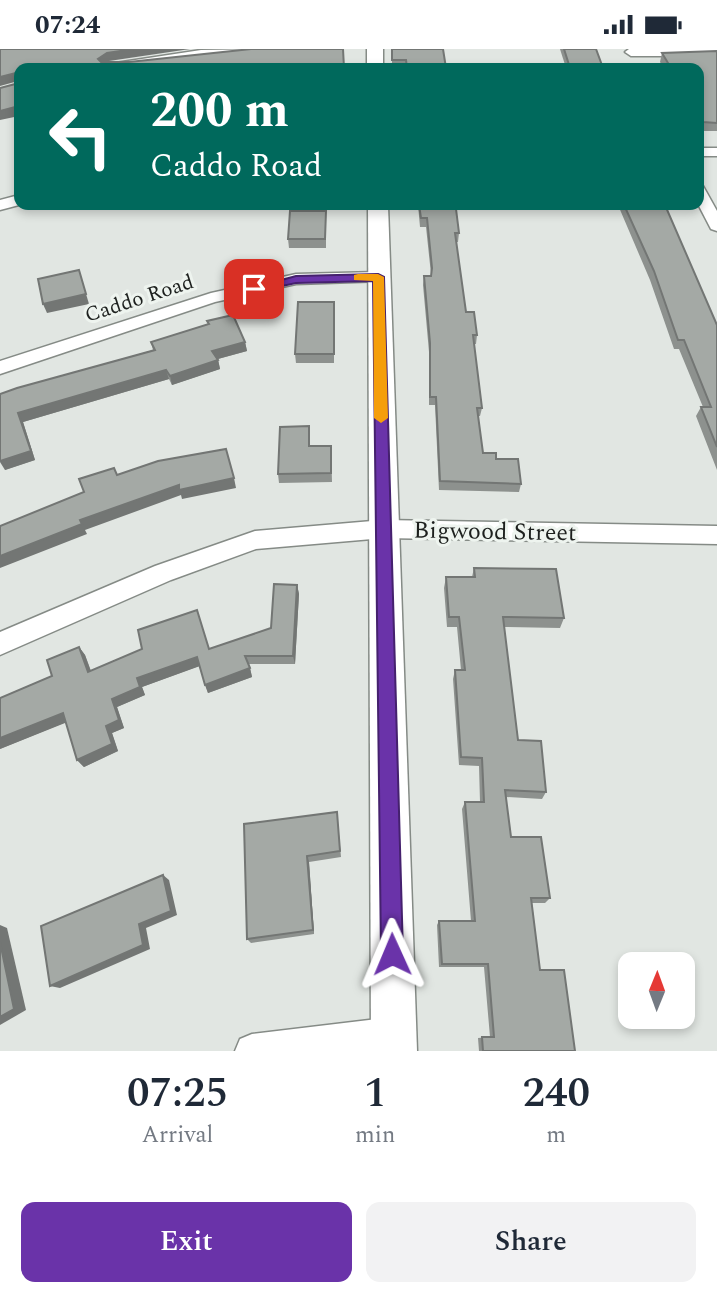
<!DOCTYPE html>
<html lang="en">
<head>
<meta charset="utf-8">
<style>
	body { margin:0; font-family:Spectral,serif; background:#f2f2f3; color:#1f2937; height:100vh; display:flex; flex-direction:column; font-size:26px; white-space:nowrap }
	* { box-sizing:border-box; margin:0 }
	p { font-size:23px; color:#747a83 }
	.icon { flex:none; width:38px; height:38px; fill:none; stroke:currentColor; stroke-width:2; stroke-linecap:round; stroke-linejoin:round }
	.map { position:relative; height:1002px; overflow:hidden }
	.details { display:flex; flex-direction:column; background:#fff; flex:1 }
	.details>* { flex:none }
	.banner { position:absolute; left:14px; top:14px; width:690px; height:147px; border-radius:14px; box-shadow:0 4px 10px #0003; background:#00695c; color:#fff; overflow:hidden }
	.needle { width:46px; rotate:1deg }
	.controls { position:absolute; left:618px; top:903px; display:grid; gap:14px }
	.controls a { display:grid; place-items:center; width:77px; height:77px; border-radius:14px; background:#fff; box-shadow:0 4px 10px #0003; font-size:35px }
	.pin { position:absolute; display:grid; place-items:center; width:60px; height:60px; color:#fff; margin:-30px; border-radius:14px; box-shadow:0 4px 10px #0006 }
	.me { position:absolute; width:77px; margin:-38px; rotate:359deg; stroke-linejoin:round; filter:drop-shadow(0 0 5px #0008) }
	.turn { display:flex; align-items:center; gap:24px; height:147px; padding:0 21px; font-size:32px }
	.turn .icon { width:91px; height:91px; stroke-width:2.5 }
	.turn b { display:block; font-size:49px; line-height:60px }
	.eta { display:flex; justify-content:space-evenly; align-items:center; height:119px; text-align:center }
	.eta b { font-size:42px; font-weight:600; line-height:49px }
	.action { display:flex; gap:14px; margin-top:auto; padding:14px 21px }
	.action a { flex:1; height:80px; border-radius:14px; background:#6a33a9; color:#fff; font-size:28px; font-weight:600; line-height:80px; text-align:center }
	.action a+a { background:#f2f2f3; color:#1f2937 }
	.status { display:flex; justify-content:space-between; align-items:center; height:49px; padding:0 35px; background:#fff; direction:ltr }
	.status svg { height:19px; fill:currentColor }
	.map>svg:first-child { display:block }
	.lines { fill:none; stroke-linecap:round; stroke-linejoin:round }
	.street-casing { stroke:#858b86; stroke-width:3 }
	.secondary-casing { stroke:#858b86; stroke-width:3 }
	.street { fill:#fff; fill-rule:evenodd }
	.secondary { fill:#fff; fill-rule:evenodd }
	.wall { fill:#8d918e }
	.shaded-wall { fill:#737674 }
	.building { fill:#a4a9a5; stroke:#737674; stroke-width:2 }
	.route { fill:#6a33a9; stroke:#45216e; stroke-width:2 }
	.slow { fill:#f59e0b }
	.labels { text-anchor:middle; stroke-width:6; stroke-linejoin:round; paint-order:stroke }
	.far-street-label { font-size:21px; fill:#1d201e; stroke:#eef4ef }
	.street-label { font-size:24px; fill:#1d201e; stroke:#eef4ef }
</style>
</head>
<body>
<div class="status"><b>07:24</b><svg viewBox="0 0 49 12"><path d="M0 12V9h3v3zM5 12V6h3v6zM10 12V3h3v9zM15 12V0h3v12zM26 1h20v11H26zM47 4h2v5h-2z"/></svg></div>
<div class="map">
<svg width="717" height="1002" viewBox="0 0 717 1002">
	<rect width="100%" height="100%" fill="#e1e6e2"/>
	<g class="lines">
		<defs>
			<g id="street">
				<path d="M273,0L267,4L201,9L131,19H103L109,15L201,1Z"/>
				<path d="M717,0V7H631L625,3L629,0Z"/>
				<rect x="698" y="99" width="19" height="8"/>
				<path d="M698,136L703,137L717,162V182L711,180L698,155Z"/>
				<path d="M19,146V156L0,161V151Z"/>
				<path d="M378,223L384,224V232L296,235L215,253L0,325V312L211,244L296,225Z"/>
				<path d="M384,471L717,477V495L384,489L256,500L171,531L0,606V583L155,517L255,482Z"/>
				<path d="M394,968L406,973L411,985L406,997L394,1002H235L240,990L252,985Z"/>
			</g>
			<g id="secondary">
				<rect x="367" y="0" width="16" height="19"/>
				<path d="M368,156H388L417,1002H371Z"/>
			</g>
		</defs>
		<use href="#street" class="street-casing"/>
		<use href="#secondary" class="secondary-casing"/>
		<use href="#street" class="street"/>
		<use href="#secondary" class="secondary"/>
	</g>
	<g class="wall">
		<path d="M392,0L446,19H392Z"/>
		<path d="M560,0H596L603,19H566Z"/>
		<path d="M717,2V82H700L698,79V19H664L660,13L662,4Z"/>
		<path d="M418,156H451V160L459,184L458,193H456L466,263L477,286L476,295H474L482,359L480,367H478L483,404L496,410L521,435L519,443L439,441L435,356H429V303L423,236L424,227H431V225L426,178H420Z"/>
		<path d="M618,156H665L717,276V421L696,367L701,358H703L679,300H674L650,231Z"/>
		<path d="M326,162V199H289L288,190Z"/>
		<path d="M334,253V314H296L295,305Z"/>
		<path d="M207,272L245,293L247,302L218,310L220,320L172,336L169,330L23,373L35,411L5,421L0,345L153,301L151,293L208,275Z"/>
		<path d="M310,386L309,397H331L332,433L279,434L278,425Z"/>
		<path d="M474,519L564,569L560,579L504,578L518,691L546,743L542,750L506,748L511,788L550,849L545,854H532L540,921L575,1002H479L478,989L490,988L484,918H439L437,876L439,872H471L462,760L465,753H480L479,717L459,716L453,630L455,621H461L457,578H447L444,539L446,528H472Z"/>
		<path d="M297,536L299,545L295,615H249L252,628L208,644L199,617L142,638L145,646L117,658L124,679L112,684L118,702L84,718L77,711L66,673L0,700V649L52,627L79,598L85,606L91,622L210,600L271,579Z"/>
		<path d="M337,763L341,808L309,813L314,885L251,894L247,890Z"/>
	</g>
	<g class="shaded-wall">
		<path d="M134,0H190L109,12L100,19L98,10L107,4Z"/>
		<path d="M16,24L18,32L0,37V28Z"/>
		<path d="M19,57V67L0,71V62Z"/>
		<path d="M79,221L89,255L47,264L43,255Z"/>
		<path d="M245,293L247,302L214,311L212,302Z"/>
		<path d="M218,311L220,320L172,336L170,327Z"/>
		<path d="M166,321L169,330L23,373L35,411L5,421L0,413L18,364Z"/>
		<path d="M234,429L236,439L182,450L181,446L85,481L87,485L0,519V507L80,471L179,436Z"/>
		<path d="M297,536L299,545L295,615L293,607Z"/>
		<path d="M79,598L85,606L94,631L88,623Z"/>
		<path d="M197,608L200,617L142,638L145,646L117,658L124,679L112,684L118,702L84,718L77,711L106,677L112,650L137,629Z"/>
		<path d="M250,619L252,628L208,644L205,636Z"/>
		<path d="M63,664L70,672L0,700V689Z"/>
		<path d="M307,807L309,813L314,885L313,881Z"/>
		<path d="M163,826L169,831L177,866L146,879L150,900L60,939L50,937L139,875Z"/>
		<path d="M0,876L7,879L26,961L0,976Z"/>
	</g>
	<g class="building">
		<path d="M0,0H134L107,4L98,10L101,13H129L251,0H343L344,19H19V57L0,62V39L19,34L16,24L0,28Z"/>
		<path d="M392,0H443L446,19H407L406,11H392Z"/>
		<path d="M564,0H596L603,19H570Z"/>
		<path d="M717,2V74L703,73L698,65V19H671L662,4Z"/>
		<path d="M419,156H451V160H456L459,184H455L466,263H474L477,286H473L482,359H477L483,404H496V410H518L521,435L440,432L436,348H430V294L424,227H431L432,219L427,169H421Z"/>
		<path d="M624,156H665L717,276V398L701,358H711L684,291H678L654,222Z"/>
		<path d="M290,162H326L325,190H288Z"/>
		<path d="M79,221L86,245L43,255L38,230Z"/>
		<path d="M298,253H334V305H295Z"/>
		<path d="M233,266L245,293L212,302L218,311L170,327L166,321L18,364L31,402L0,412V345L17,339L155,301L151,293L209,275L207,272Z"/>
		<path d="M309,377V397H331V424L278,425L280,378Z"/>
		<path d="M226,400L234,429L179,441V436L80,471L82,475L0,507V477L84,443L79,430L114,419L117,426L158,412Z"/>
		<path d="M474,519L556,520L564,569L503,568L518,691L541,692L546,743L505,741L511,788H541L550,849H531L540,921H564L575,1002H483L482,988H494L488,915H442L439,872H475L465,753H484L482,709L461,708L455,621H465L459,568H449L446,528H475Z"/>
		<path d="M274,535L297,536L293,607H245L250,619L205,636L197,608L137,629L140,638L112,650L119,671L106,677L112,695L77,711L63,664L0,689V649L52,627L47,611L79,598L88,623L142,600L138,581L197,561L209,600L271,579Z"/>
		<path d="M337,763L340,802L307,807L313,881L247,890L244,775Z"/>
		<path d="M163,826L171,862L139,875L143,896L50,937L41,877Z"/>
		<path d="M0,893L14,960L0,968Z"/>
	</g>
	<path class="route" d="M378,225L384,228L403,905L400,913L392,916L384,913L381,905L373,232L296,234L254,243L248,240L296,227Z"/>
	<path class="slow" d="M358,225H378L384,228L388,369L381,374L374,369L373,232L354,231V226Z"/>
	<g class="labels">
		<g class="far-street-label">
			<text transform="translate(139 249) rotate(-18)" y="7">Caddo Road</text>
		</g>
		<g class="street-label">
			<text transform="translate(495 482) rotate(1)" y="8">Bigwood Street</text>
		</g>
	</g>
</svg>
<div class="controls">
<a><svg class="needle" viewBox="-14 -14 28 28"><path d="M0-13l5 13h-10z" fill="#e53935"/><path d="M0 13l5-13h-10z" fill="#747a83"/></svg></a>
</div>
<div class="pin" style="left:254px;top:240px;background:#d93025"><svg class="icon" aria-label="arrive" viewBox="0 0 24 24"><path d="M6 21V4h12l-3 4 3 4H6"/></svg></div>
<svg class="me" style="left:392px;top:905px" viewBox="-20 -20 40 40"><path d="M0-17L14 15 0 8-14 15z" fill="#6a33a9" stroke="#fff" stroke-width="4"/></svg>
<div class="banner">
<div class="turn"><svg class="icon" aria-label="left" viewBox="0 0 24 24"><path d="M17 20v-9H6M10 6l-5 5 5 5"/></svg><div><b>200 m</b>Caddo Road</div></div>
</div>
</div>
<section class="details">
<div class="eta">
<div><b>07:25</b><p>Arrival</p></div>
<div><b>1</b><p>min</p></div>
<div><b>240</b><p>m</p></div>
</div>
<div class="action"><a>Exit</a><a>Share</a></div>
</section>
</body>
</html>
